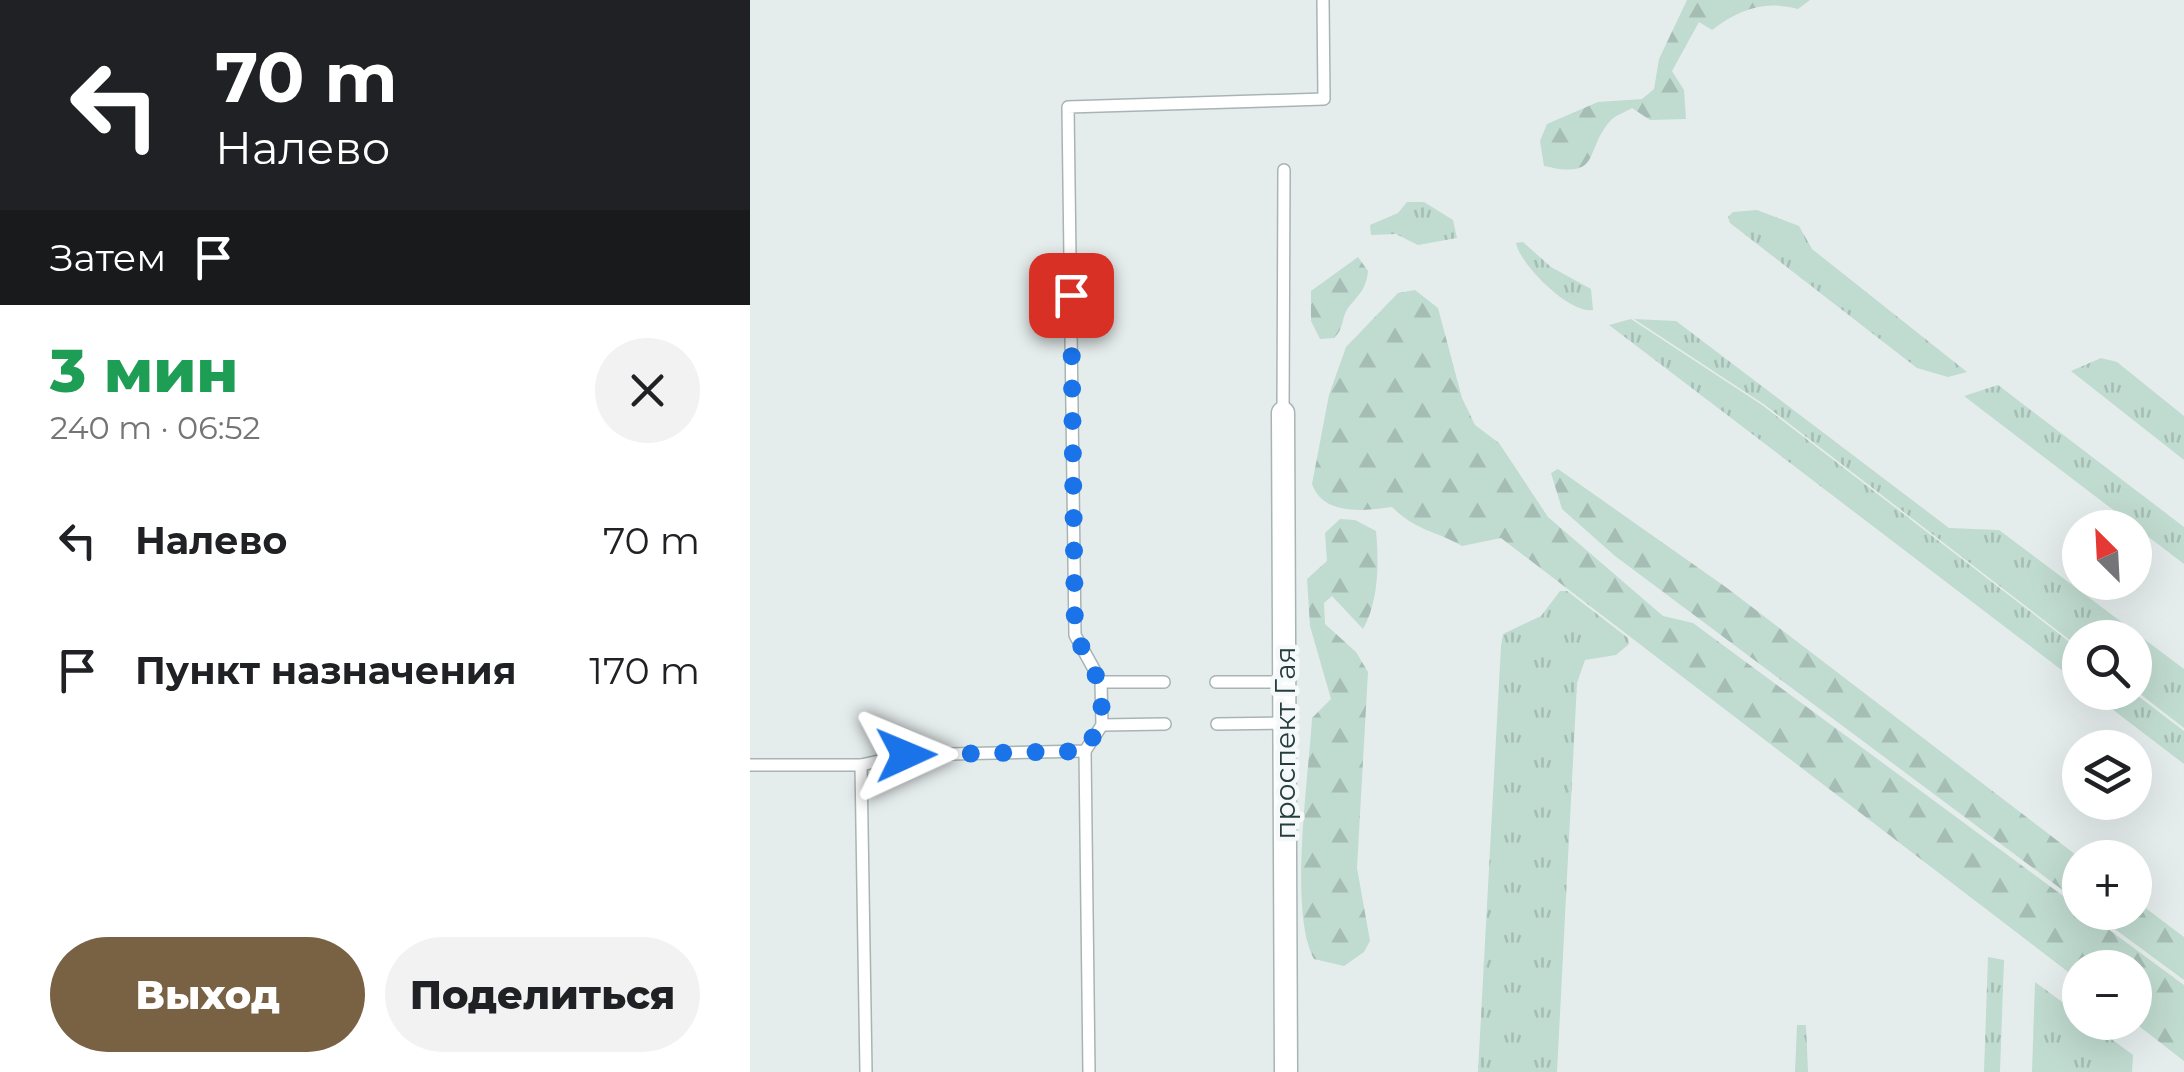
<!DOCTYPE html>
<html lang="ru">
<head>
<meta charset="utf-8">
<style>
	body { margin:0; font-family:Montserrat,sans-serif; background:#f2f2f2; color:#202124; height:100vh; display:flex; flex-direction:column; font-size:38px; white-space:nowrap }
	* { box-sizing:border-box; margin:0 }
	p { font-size:32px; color:#757577 }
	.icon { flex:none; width:55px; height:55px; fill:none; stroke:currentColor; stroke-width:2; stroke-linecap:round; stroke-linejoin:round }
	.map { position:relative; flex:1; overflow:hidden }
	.details { display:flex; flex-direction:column; background:#fff; width:750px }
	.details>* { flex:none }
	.guide { background:#202124; color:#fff; overflow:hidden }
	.needle { width:65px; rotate:336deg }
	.tools { position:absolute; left:1312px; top:510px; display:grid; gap:20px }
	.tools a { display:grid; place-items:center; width:90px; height:90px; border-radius:50%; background:#fff; box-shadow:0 10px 40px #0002; font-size:50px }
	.pin { position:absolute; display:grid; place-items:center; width:85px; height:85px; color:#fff; margin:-42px; border-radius:20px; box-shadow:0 5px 15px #0006 }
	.me { position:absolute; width:110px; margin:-55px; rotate:89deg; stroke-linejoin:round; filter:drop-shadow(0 0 8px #0008) }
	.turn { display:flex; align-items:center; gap:35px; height:210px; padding:0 50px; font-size:45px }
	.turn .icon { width:130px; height:130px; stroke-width:2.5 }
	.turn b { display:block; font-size:70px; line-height:85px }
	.then { display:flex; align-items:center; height:95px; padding:0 50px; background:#0003; gap:20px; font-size:38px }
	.round { display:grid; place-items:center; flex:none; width:105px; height:105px; border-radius:52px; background:#f2f2f2 }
	.head { display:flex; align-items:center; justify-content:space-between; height:170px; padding:0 50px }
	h1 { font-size:60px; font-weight:800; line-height:75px; color:#1e9e55 }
	.button { display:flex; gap:20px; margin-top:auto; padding:20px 50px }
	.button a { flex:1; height:115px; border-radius:60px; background:#796144; color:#fff; font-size:40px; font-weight:800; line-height:115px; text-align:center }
	.button a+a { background:#f2f2f2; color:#202124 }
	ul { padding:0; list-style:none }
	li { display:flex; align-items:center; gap:30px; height:130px; padding:0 50px }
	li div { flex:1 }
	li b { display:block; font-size:38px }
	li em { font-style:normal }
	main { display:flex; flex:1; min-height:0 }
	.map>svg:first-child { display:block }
	.grass { fill:url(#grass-tufts) }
	.forest { fill:url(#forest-firs) }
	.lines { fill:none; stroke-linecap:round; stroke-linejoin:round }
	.lane-casing { stroke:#a8b4b4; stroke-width:14 }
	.street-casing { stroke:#a8b4b4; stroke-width:25 }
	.lane { stroke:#fff; stroke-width:11 }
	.street { stroke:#fff; stroke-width:22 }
	.route { stroke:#1a73e8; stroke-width:18; stroke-dasharray:0 32.4 }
	.labels { text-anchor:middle; stroke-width:9; stroke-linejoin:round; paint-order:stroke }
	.street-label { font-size:28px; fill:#263c3d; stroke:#f5f9f9 }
</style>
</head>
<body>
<main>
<section class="details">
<div class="guide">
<div class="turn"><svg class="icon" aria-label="left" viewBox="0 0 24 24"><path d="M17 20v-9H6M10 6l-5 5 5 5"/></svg><div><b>70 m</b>Налево</div></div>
<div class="then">Затем<svg class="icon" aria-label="arrive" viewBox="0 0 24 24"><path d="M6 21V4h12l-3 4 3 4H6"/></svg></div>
</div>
<div class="head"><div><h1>3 мин</h1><p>240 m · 06:52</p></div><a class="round"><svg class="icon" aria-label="close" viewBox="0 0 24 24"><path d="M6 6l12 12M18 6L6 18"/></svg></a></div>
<ul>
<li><svg class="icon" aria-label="left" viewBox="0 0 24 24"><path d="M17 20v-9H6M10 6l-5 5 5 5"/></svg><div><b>Налево</b></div><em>70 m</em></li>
<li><svg class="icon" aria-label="arrive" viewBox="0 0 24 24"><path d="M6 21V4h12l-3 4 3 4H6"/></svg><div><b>Пункт назначения</b></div><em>170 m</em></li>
</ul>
<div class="button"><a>Выход</a><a>Поделиться</a></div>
</section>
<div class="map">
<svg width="1434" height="1072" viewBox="0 0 1434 1072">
	<defs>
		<pattern id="grass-tufts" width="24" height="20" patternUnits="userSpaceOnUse" patternTransform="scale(2.5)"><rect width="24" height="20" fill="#c0dbd0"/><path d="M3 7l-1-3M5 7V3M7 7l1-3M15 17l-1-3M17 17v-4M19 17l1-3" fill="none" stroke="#a5bdb4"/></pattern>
		<pattern id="forest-firs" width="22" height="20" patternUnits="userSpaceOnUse" patternTransform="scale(2.5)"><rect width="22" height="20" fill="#c0dbd0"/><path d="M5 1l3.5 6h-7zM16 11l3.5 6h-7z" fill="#a5bdb4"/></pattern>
	</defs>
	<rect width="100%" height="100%" fill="#e5edec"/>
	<g class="grass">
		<path d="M657,202H674L703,220L707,238L668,245L646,234L621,235L620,225L648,213Z"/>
		<path d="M1007,210L1049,226L1062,249L1217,372L1198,377L1167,368L980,223L978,217L983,212Z"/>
		<path d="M773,242L801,267L841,289L843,310C821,315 770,265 766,243Z"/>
		<path d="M881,319L1012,405L1330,650V684L859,325Z"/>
		<path d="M884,319L926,321L1199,528L1249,530L1434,669V728L1385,690V638H1330V648L1015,405Z"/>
		<path d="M1351,358L1367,362L1434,416V460L1321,371Z"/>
		<path d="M1248,385L1434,527V564L1214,396Z"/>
		<path d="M810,591H817L878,638L879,644L866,655L835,660L827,683L807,1072H728L751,646L753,634L791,616Z"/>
		<path d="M1341,693H1384L1434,731V764Z"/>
		<path d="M1238,957L1254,960L1250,1072H1234Z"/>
		<path d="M1285,982L1330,1015V1022L1340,1023L1383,1055L1382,1072H1282Z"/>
		<path d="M1047,1025H1056L1058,1072H1045Z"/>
	</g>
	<g class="forest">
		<path d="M937,0H1060L1048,9C1014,0 990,9 962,30L949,22L922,71L934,90L936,119L900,120L882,108C876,112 866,115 861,120C833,151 853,180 794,166L790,141L797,124L848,102L892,99L904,89L909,59Z"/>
		<path d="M608,257L618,271C616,290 609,294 598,308C591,318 594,329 584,338L570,339L561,321V291Z"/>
		<path d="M665,290L688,308L712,398L725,425L749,443L798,517L913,616L943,623L1434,985V1061L1385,1023V968H1330V981L751,538L712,546C682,529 668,532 642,507C615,511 573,516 562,484L579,395L596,347L648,293Z"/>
		<path d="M808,469L977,588L1330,858V903L865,556L812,509L801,473Z"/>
		<path d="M590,519L605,520L626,531C629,562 629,601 613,629L582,596L574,603L575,624L606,652L618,672L607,868L620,941L614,952L594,966L564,959C538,911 559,775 562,718L581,699L560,626L557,579L577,561L575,533Z"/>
		<path d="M1385,900L1434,937V980L1343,913L1385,912Z"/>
	</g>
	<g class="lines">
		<defs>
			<g id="lane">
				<path d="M533,413L534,170"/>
				<path d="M414,682H351L325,635L318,107L574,99L573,0"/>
				<path d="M466,682H534"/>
				<path d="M467,724L535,723"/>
				<path d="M352,725L415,724"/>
				<path d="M335,751L339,1072"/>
				<path d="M0,765H111L156,755L335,751L352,725L351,682"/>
				<path d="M111,765L116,1072"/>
			</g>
			<path id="street" d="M533,413L536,1072"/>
		</defs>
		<use href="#lane" class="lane-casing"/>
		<use href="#street" class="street-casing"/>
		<use href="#lane" class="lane"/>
		<use href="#street" class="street"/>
	</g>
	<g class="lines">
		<path class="route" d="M156,755L335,751C365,703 350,680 325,635L321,295"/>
	</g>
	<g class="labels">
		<g class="street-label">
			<text transform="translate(535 743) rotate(-90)" y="10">проспект Гая</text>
		</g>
	</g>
</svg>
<div class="tools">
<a><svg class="needle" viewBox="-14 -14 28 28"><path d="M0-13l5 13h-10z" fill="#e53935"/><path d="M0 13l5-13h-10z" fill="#757577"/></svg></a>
<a><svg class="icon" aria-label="search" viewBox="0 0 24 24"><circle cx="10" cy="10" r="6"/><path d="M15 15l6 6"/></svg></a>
<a><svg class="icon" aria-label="layers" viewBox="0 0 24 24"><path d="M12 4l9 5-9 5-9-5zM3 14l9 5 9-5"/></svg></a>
<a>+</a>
<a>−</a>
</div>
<div class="pin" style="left:321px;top:295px;background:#d93025"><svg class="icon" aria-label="arrive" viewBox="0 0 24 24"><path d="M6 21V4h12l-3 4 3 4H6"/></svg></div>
<svg class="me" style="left:156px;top:755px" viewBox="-20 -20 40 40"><path d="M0-17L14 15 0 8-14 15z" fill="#1a73e8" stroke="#fff" stroke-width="4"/></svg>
</div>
</main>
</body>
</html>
